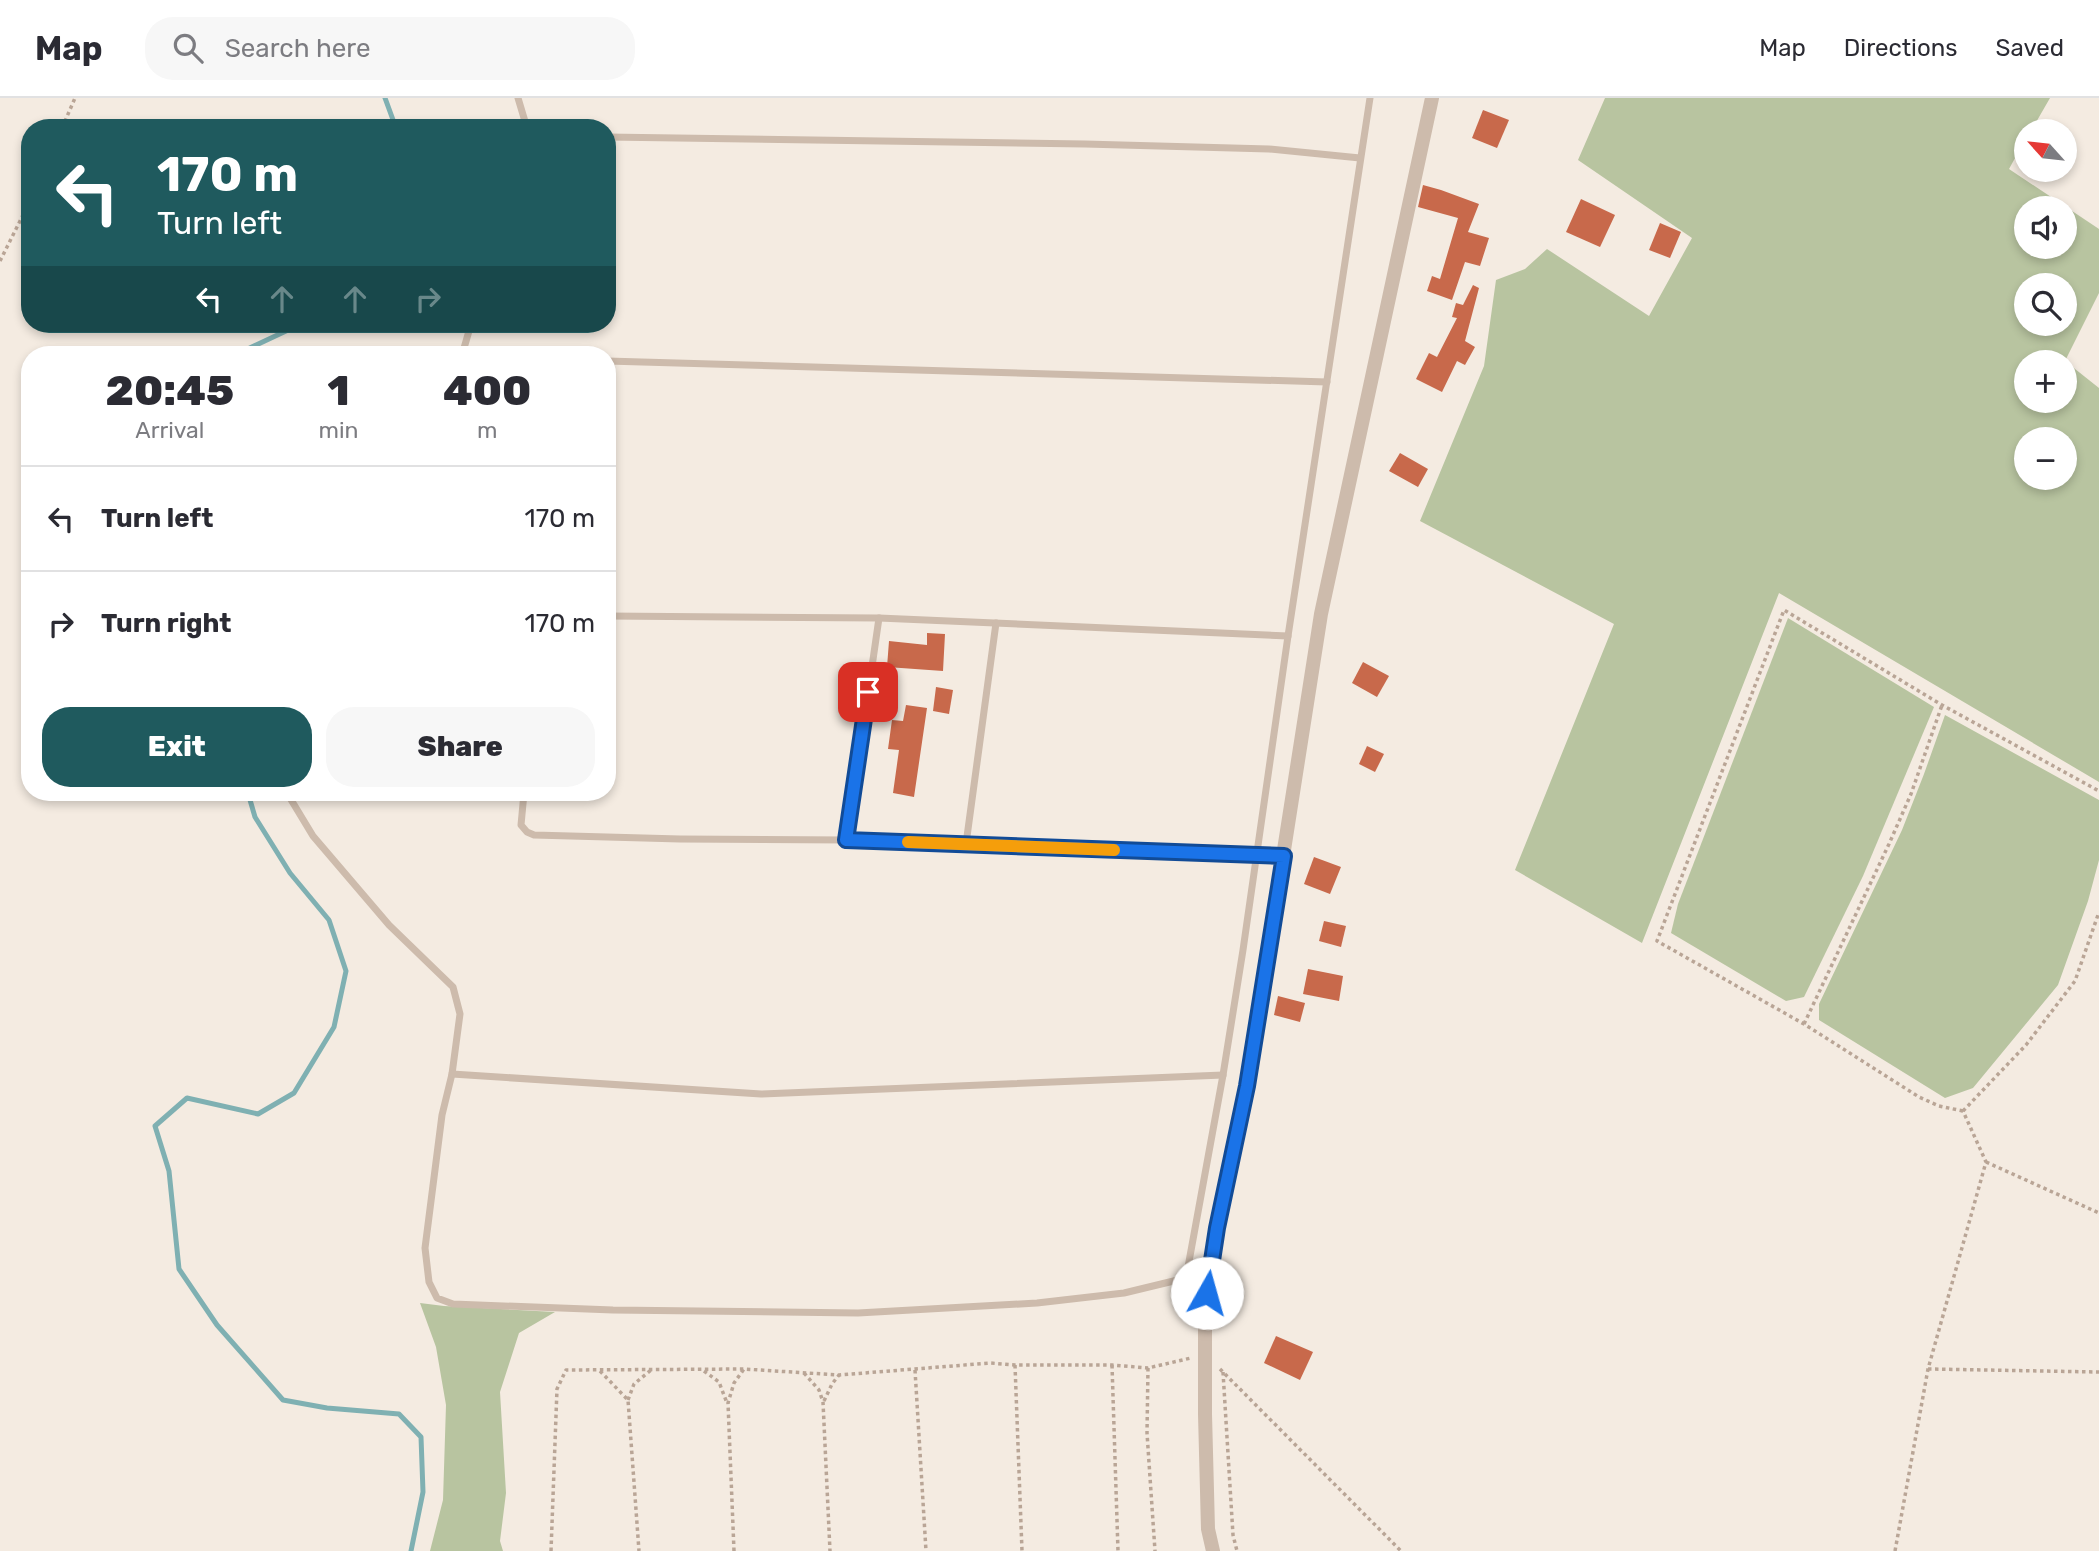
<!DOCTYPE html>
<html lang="en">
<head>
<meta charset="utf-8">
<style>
	body { margin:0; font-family:Rubik,sans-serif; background:#f7f7f7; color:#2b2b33; height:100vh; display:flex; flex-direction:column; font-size:26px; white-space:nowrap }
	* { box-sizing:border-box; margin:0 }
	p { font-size:23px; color:#7c7c81 }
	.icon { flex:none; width:38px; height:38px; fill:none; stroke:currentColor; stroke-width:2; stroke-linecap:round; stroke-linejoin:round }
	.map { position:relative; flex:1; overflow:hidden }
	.side { position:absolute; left:21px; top:248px; width:595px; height:455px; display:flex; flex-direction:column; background:#fff; border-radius:28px; box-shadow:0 4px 10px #0003 }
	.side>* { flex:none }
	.top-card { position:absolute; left:21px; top:21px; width:595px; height:214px; border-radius:28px; box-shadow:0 4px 10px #0003; background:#1f5a5e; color:#fff; overflow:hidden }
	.needle { width:46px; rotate:297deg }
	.tools { position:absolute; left:2014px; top:21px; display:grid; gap:14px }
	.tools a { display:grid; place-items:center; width:63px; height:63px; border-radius:50%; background:#fff; box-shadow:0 4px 10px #0003; font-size:35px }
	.pin { position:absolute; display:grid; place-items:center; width:60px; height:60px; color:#fff; margin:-30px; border-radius:14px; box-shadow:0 4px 10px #0006 }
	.me { position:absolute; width:77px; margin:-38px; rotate:7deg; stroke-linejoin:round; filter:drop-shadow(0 0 5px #0008) }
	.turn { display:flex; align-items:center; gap:24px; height:147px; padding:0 21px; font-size:32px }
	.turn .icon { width:91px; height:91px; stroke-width:2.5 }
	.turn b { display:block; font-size:49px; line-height:60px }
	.lanes { display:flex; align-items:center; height:66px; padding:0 21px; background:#0003; justify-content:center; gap:35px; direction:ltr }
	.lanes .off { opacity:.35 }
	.eta { display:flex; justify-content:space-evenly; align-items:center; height:119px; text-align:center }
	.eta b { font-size:42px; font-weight:800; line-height:49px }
	.action { display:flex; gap:14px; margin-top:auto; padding:14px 21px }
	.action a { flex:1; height:80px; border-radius:28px; background:#1f5a5e; color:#fff; font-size:28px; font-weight:800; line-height:80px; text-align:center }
	.action a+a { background:#f7f7f7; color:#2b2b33 }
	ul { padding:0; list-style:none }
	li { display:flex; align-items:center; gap:21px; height:105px; padding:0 21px; border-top:2px solid #e1e1e2 }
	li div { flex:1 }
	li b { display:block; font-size:26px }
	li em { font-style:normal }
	header { display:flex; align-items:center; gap:42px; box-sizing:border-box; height:98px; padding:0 35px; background:#fff; border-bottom:2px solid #e1e1e2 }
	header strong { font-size:33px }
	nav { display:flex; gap:38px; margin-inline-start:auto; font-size:24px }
	.search { width:490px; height:63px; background:#f7f7f7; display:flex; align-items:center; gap:18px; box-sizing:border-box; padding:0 24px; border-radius:28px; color:#7c7c81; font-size:26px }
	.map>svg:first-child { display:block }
	.green { fill:#b8c4a0; fill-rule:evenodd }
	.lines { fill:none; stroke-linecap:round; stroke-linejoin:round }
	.stream { stroke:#7fb0b2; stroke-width:5 }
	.building { fill:#c8694b }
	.path { stroke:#b9a596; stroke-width:3.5; stroke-dasharray:3.5 3.5; stroke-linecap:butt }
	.lane { stroke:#cdbbac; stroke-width:7 }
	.street { stroke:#cdbbac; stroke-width:14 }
	.route-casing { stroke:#114b97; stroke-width:18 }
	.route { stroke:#1a73e8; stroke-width:12 }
	.slow { stroke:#f59e0b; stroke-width:12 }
</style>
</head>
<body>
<header>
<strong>Map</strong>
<div class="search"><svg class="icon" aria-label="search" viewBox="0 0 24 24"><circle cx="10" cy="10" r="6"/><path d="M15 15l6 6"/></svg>Search here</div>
<nav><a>Map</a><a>Directions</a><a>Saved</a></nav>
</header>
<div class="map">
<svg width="2099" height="1453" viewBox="0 0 2099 1453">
	<rect width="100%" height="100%" fill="#f4ebe1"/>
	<g class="green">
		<path d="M1605,0H2050L2031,33H2026V40L2009,71L2099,131V195L2065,263L2099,290V684L1779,495L1642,845L1515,772L1614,526L1420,423L1484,268L1496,182L1525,171L1547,151L1649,218L1692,140L1578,62ZM2026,110H2065V149H2026ZM2026,187H2065V226H2026ZM2026,264H2065V303H2026ZM2026,341H2065V380H2026Z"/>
		<path d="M1788,520L1934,609L1863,778L1804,899L1786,903L1671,835L1678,806Z"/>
		<path d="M1945,617L2099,702V762L2088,803L2058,887L1973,990L1945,1000L1819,922V906L1902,732L1924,676Z"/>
		<path d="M420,1205L444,1208L555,1214L519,1235L500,1294L506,1395L500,1443L503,1453H430L443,1402L446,1307L436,1249Z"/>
	</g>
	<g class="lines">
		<g class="stream">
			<path d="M385,0L396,30"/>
			<path d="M235,257L301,226"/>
			<path d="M248,695L255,719L290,775L329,822L346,873L334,929L294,995L258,1016L187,1000L155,1028L169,1073L179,1171L217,1227L283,1302L327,1310L399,1316L421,1339L423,1394L411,1453"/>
		</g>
	</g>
	<g class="building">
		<path d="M1483,12L1509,22L1497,50L1472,40Z"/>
		<path d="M1423,87L1441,92L1479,106L1468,134L1489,140L1480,168L1465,164L1452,202L1427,193L1432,178L1440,181L1458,120L1418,109Z"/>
		<path d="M1581,101L1615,117L1600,149L1566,134Z"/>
		<path d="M1660,125L1681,134L1670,160L1649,152Z"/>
		<path d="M1473,187L1479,190L1465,243L1475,249L1465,267L1457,263L1442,294L1416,281L1429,255L1437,259L1457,220L1452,219L1456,205L1463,207Z"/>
		<path d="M1400,355L1428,371L1418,389L1389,373Z"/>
		<path d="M927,535L945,536L943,573L887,569L889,543L927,547Z"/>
		<path d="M1363,564L1389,578L1377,599L1352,585Z"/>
		<path d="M936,589L953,592L949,616L933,613Z"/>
		<path d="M906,607L927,610L914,699L893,695L899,652L888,651L892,622L903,623Z"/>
		<path d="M1367,648L1384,656L1375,674L1359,666Z"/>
		<path d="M1314,759L1341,769L1330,796L1304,786Z"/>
		<path d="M1324,823L1346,828L1341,849L1319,843Z"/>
		<path d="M1308,871L1343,878L1339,903L1303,896Z"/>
		<path d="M1278,898L1305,905L1300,924L1274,917Z"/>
		<path d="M1276,1238L1313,1254L1300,1282L1264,1265Z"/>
	</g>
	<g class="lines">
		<g class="path">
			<path d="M62,30L75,0"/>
			<path d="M0,163L30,103"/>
			<path d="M1804,926L1889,746L1911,696L1942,607"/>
			<path d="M1963,1013L1939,1008L1919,999L1804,926L1657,843L1784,512L1942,607L2099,693"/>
			<path d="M1963,1013L2026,947L2075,883L2099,814"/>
			<path d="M1986,1064L2099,1115"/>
			<path d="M1015,1267L1022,1453"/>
			<path d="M1112,1267L1118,1453"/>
			<path d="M1148,1270L1147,1335L1155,1453"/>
			<path d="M1220,1271L1401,1453"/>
			<path d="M1928,1271L2099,1274"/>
			<path d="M915,1272L926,1453"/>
			<path d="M600,1273L628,1302L639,1453"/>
			<path d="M704,1273L719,1284L727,1305"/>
			<path d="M1223,1274L1233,1437L1237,1453"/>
			<path d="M804,1275L819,1292L823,1304L830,1453"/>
			<path d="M628,1302L634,1286L651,1272"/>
			<path d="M824,1303L832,1286L839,1277"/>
			<path d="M551,1453L557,1291L566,1272L744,1271L839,1277L990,1265L1015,1267H1112L1148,1270L1191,1260"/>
			<path d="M734,1453L728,1305L734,1285L744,1271"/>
			<path d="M1895,1453L1928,1271L1986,1064L1963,1013"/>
		</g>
		<g class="lane">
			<path d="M518,0L527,30"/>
			<path d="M607,39L1085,46L1269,51L1360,60"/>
			<path d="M462,257L471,226"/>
			<path d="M607,263L1327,284"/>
			<path d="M607,518L879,520L1288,538"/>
			<path d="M287,695L313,738L389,827L453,889L460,916L452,976L442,1017L425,1150L429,1184L437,1200L453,1206L613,1212L858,1215L1037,1205L1124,1195L1186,1180"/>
			<path d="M524,695L521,727L527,734L534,737L680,741L847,742L1283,758"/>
			<path d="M847,742L879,520"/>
			<path d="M966,746L996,525"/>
			<path d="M452,976L761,996L1223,977"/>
			<path d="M1203,1213L1186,1180L1223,977L1243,852L1288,538L1370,0"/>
		</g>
		<path class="street" d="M1213,1453L1208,1431L1205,1316V1217L1209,1174L1247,988L1321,516L1432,0"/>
	</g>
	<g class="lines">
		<defs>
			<path id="route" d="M868,594L846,742L1284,758L1247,988L1217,1130L1207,1195"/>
		</defs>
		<use href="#route" class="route-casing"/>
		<use href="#route" class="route"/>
		<path class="slow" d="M908,744L1114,752"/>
	</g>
</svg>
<div class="tools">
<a><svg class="needle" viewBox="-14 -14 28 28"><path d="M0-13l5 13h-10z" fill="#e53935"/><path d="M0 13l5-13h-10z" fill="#7c7c81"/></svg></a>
<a><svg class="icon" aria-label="sound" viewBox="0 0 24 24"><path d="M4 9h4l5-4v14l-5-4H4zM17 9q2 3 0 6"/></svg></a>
<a><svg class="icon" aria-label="search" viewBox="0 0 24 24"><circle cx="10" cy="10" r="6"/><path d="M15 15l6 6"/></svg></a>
<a>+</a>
<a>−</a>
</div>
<div class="pin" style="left:868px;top:594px;background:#d93025"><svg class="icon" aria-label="arrive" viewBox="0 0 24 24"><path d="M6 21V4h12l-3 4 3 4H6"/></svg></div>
<svg class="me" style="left:1207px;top:1195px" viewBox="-20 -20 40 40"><circle r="19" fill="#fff"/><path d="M0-13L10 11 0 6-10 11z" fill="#1a73e8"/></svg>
<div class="top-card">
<div class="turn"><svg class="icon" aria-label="left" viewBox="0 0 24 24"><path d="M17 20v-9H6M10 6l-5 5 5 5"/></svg><div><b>170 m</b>Turn left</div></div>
<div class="lanes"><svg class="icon" aria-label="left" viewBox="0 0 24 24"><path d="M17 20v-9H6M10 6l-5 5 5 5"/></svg><svg class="icon off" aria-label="ahead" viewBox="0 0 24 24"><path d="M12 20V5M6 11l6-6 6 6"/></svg><svg class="icon off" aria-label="ahead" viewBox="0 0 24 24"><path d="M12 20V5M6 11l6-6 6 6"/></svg><svg class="icon off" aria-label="right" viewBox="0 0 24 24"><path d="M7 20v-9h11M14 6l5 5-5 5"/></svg></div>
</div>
<section class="side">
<div class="eta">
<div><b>20:45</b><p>Arrival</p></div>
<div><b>1</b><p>min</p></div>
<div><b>400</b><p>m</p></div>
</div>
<ul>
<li><svg class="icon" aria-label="left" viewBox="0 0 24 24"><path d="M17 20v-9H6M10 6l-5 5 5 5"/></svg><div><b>Turn left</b></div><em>170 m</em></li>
<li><svg class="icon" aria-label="right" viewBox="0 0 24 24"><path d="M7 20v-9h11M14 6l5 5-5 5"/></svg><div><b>Turn right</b></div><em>170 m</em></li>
</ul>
<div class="action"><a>Exit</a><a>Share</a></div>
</section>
</div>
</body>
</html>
